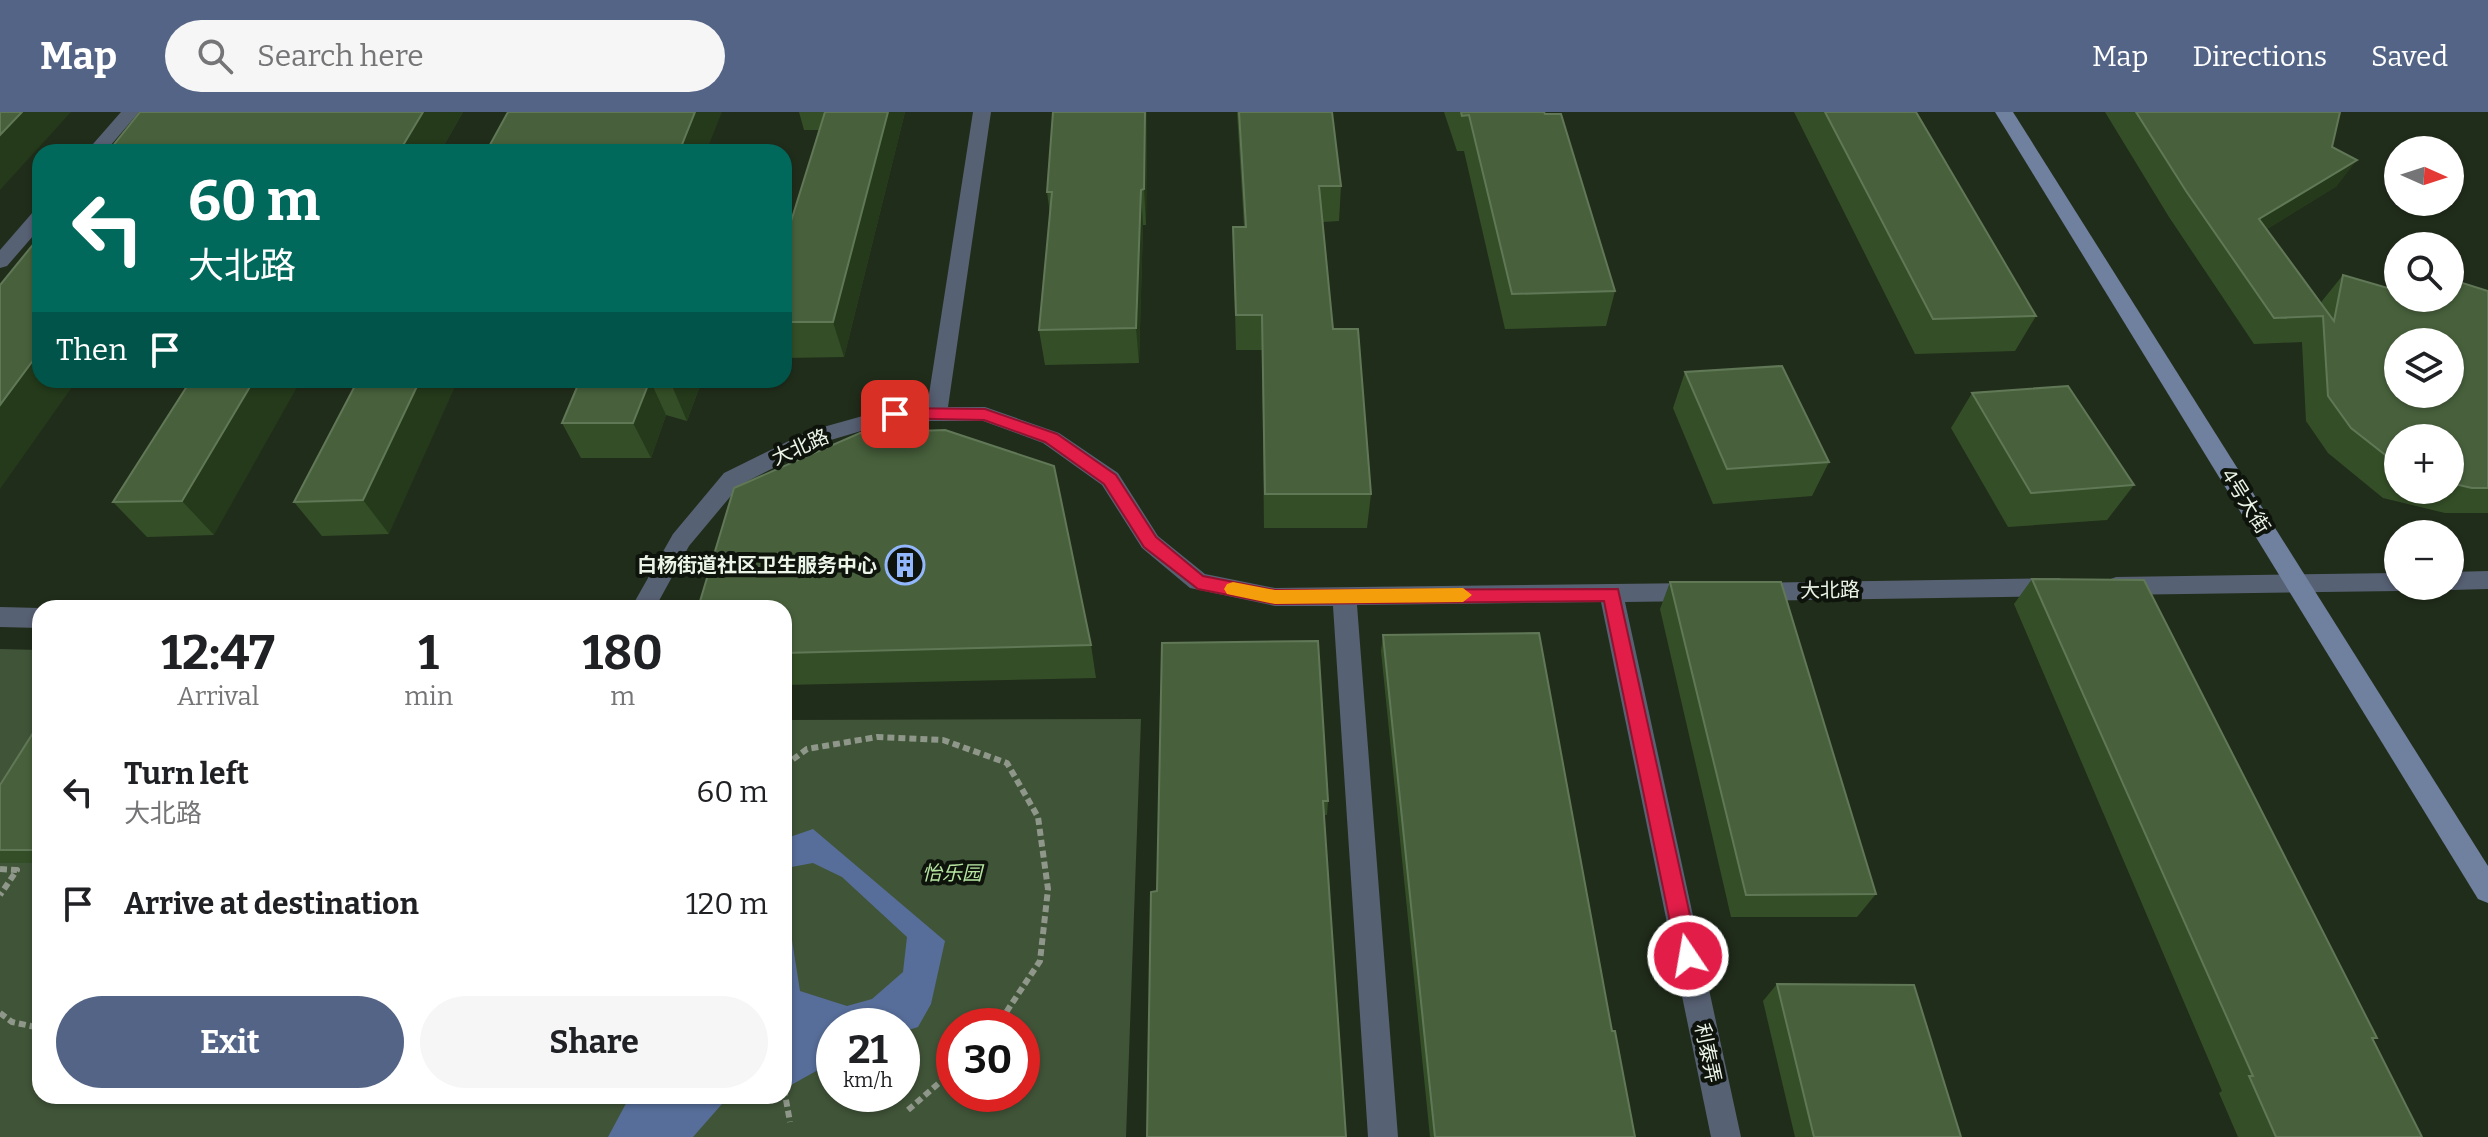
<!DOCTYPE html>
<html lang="en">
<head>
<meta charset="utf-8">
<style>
	body { margin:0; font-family:Bitter,"Noto Sans SC",serif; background:#f6f6f6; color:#202124; height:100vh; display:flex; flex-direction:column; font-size:30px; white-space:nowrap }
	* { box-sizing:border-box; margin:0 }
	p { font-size:26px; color:#757577 }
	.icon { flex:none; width:44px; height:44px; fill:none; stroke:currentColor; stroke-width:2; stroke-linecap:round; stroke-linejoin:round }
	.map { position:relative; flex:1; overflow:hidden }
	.drawer { position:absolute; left:32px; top:488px; width:760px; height:504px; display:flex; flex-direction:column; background:#fff; border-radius:24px; box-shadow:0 2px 6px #0004 }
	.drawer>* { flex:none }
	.hud { position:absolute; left:32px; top:32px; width:760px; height:244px; border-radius:24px; box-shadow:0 2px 6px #0004; background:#00695c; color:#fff; overflow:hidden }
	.needle { width:52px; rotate:93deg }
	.fabs { position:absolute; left:2384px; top:24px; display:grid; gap:16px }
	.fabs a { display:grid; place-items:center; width:80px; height:80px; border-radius:50%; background:#fff; box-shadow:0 2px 6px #0004; font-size:40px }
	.speed { position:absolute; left:816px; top:896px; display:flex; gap:16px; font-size:40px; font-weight:700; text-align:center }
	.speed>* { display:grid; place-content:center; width:104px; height:104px; border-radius:50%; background:#fff; box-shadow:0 2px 6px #0004; line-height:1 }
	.speed small { font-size:20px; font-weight:400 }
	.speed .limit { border:12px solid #d22; background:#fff; color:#111 }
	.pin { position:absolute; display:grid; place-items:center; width:68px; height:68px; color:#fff; margin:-34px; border-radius:16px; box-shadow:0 4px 12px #0006 }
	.me { position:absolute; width:88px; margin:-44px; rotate:348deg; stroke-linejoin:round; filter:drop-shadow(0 0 6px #0008) }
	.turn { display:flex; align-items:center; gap:28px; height:168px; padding:0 24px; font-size:36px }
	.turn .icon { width:104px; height:104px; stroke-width:2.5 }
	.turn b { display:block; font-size:56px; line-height:68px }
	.then { display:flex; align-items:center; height:76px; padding:0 24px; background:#0003; gap:16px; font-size:30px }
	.eta { display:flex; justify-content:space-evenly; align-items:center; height:136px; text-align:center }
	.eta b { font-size:48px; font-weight:700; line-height:56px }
	.primary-button { display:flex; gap:16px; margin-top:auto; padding:16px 24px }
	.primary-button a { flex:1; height:92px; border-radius:48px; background:#546486; color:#fff; font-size:32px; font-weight:700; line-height:92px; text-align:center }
	.primary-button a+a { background:#f6f6f6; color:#202124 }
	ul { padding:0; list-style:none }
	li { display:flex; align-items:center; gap:24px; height:112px; padding:0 24px }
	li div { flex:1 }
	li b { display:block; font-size:30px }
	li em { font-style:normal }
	header { display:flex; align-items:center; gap:48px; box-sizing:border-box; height:112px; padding:0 40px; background:#546486; color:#fff }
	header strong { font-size:38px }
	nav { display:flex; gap:44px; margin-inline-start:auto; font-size:28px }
	.search { width:560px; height:72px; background:#f6f6f6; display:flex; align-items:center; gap:20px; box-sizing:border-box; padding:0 28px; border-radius:44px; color:#757577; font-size:30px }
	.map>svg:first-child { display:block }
	.green { fill:#405438; fill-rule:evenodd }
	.water { fill:#576e9a }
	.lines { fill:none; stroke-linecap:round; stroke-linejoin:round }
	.path { stroke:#8e9789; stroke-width:6; stroke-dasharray:7 4; stroke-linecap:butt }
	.street { fill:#576174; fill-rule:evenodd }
	.secondary { fill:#70809f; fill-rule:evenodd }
	.wall { fill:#344f27; fill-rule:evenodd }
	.shaded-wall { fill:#243a1a }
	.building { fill:#48613c; stroke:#617857; stroke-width:2; fill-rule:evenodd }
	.route { fill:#e11d48; stroke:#92132f; stroke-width:2 }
	.slow { fill:#f59e0b }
	.labels { text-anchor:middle; stroke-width:8; stroke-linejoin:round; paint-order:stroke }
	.street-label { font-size:20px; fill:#ecf4e8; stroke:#0e140c }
	.poi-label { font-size:20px; font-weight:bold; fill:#ecf4e8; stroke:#0e140c; text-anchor:end }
	.park-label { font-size:20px; font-style:italic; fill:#b5e5a0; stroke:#0e140c }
</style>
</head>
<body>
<header>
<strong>Map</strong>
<div class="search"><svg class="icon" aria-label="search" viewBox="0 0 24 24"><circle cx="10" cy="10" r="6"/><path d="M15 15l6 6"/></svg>Search here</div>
<nav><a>Map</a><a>Directions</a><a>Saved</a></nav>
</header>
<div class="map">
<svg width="2488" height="1025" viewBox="0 0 2488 1025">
	<rect width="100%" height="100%" fill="#212d1b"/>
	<path class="green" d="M0,537L40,538V984H784V608L1141,607L1126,1025H0ZM834,914H902V982H834ZM954,914H1022V982H954Z"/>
	<g class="water">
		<path d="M813,717L945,829L931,892L918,915L902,920V914H834V949L784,977V813L792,828L800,879L847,894L872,887L903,860L907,825L842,765L813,751L786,756L784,764V727Z"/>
		<path d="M630,984H729L693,1025H608Z"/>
	</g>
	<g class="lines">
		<g class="path">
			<path d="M784,654L807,637L877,625L943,628L1007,651L1038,705L1048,777L1040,849L997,914"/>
			<path d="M0,757L17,758L0,783"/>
			<path d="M0,901L12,910L40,916"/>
			<path d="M784,977L790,1010"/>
			<path d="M337,984L348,989L383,984"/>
			<path d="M908,998L954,958"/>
		</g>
		<g class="street">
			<path d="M121,0H139L105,40H86Z"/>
			<path d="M973,0H991L948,295H985L1059,321L1118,361L1158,424L1205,462L1275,476L1699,471L1707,473L1711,480L1707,487L1699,489L1625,490L1741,1025H1711L1601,490L1357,493L1398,1025H1368L1333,494H1275L1190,476L1142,436L1102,373L1043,331L983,309H895L824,330L740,373L689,434L655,496H631L673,422L724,361L809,319L895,295H927Z"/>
			<path d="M40,98V116L7,154L0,156V138L33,100Z"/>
			<path d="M2488,459V477L2450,478L2441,474H2450V460Z"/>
			<path d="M2398,461V474H2408L2398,479L2116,483L2108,480L2104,474L2108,468L2116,465Z"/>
			<path d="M2059,466L2067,469L2071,475L2067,481L2059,484L1752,489L1744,487L1740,480L1744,473L1752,471Z"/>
			<path d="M0,495L40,496V516L0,515Z"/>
		</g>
		<path class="secondary" d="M1995,0H2013L2488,754V791L2478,787Z"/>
	</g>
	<g class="wall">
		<path d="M140,0H463L440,40H108Z"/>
		<path d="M799,0H905L844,245L784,246V132L819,18H804Z"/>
		<path d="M1147,0L1146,113H1143L1139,251L1045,253L1039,218L1050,102L1047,80Z"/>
		<path d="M1237,0H1332L1341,74L1339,109L1323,110L1333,217L1371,382L1367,416H1264L1262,238H1236L1233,115H1244Z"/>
		<path d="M1444,0H1544L1615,179L1606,214L1505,217L1464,39H1457Z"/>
		<path d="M1794,0H1916L2036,204L2015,239L1915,242Z"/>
		<path d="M2105,0H2340L2332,35L2337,74L2267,117L2321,192L2322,189L2343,163L2397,179L2398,178V186L2488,179V401H2445L2383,386L2328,341L2306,309L2302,230L2254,232L2169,105ZM2398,326H2450V378H2398Z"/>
		<path d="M1685,260L1829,350L1812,384L1713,392L1673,296Z"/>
		<path d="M191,268L214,423L147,425L113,390Z"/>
		<path d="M358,268L389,422L322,424L294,390Z"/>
		<path d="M580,268H702L687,309L666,303L651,346H581L562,311Z"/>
		<path d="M1972,281L2134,373L2107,408L2008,415L1951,316Z"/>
		<path d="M2032,467L2377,926L2373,928L2422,1025H2238L2219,981L2222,979L2014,492Z"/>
		<path d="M1670,470L1876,782L1857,805H1731L1660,497Z"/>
		<path d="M784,496L1091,533L1096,566L784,573Z"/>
		<path d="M1383,523L1612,919L1635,1025H1430L1381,539Z"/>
		<path d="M1162,531L1328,689L1327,703H1324L1157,779Z"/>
		<path d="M40,610V751H0V673Z"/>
		<path d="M1777,872L1961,1025H1795L1763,889Z"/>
	</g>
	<g class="shaded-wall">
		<path d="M22,0H71L0,78V23Z"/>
		<path d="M423,0H463L440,40H399Z"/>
		<path d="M695,0H722L706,40H679Z"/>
		<path d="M888,0H905L844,245L833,210Z"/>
		<path d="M1145,0H1147L1146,113L1144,77Z"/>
		<path d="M2357,48L2337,74L2241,133L2259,107Z"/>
		<path d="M1141,78L1143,113L1139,251L1136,216Z"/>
		<path d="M40,239V268H77L0,377V293Z"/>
		<path d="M254,268H301L214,423L182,389Z"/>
		<path d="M420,268H458L389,422L363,388Z"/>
		<path d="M650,268L666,303L651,346L633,311Z"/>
		<path d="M674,268H702L687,309L672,274Z"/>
	</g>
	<g class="building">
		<path d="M0,0H22L0,23Z"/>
		<path d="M140,0H423L399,40H335L336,38L108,40Z"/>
		<path d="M508,0H695L679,40H486Z"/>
		<path d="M825,0H888L833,210H784V132Z"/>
		<path d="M1053,0H1145L1144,77L1141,78L1136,216L1039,218L1052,80H1047Z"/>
		<path d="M1239,0H1332L1341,74H1319L1333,217H1358L1371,382H1265L1262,203H1236L1233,115H1246Z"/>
		<path d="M1461,0H1544L1545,2H1561L1615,179L1512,182L1469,3L1462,4Z"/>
		<path d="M1825,0H1916L2036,204L1933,207Z"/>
		<path d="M2136,0H2340L2332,35L2357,48L2259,107L2334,209L2343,163L2398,179V186H2450V167L2488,179V376H2472L2450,371V326H2398V353L2351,316L2328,284L2323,204L2274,206L2186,79ZM2398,230H2450V282H2398Z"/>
		<path d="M40,124V239L0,293V173Z"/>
		<path d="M1782,254L1829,350L1727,357L1685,260Z"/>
		<path d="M191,268H254L182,389L113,390Z"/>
		<path d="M358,268H420L363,388L294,390Z"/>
		<path d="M580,268H674L672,274L650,268L633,311H562Z"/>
		<path d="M2068,274L2134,373L2031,381L1972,281Z"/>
		<path d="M945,318L1054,354L1091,533L784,541V496H698L734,376L860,321Z"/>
		<path d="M2032,467L2144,468L2377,926H2372L2422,1025H2276L2249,964H2253Z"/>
		<path d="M1670,470H1781L1876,782L1746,783Z"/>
		<path d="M1539,521L1612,919H1615L1635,1025H1435L1383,523Z"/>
		<path d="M1318,529L1328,689H1323L1346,1025H1147L1151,780L1157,779L1162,531Z"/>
		<path d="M40,610V738H0V673Z"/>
		<path d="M1777,872L1914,873L1961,1025H1814Z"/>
	</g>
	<path class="route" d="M895,296L985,297L1057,322L1116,363L1156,425L1203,464L1275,478L1618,477L1699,844L1695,851L1688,854L1680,851L1677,844L1604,489L1275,492L1198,477L1144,435L1104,372L1045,330L984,308L889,306V298Z"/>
	<path class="slow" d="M1233,470L1275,478L1463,476L1472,483L1463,490L1275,492L1227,482L1224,477L1227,472Z"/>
	<defs>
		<symbol id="building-ring" viewBox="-11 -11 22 22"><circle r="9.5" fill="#0e140c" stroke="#93b7fd" stroke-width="1.5"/><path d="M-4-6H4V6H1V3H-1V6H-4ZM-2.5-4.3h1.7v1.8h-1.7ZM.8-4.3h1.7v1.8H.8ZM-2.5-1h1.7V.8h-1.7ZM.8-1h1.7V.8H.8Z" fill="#93b7fd"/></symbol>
	</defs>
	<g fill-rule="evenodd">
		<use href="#building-ring" x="883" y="431" width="44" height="44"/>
	</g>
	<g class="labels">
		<g class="street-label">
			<text transform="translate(800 335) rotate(-24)" y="7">大北路</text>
			<text transform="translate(2246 389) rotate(58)" y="7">4号大街</text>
			<text transform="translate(1830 478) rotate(-1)" y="7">大北路</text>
			<text transform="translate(1708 941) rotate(78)" y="7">利泰弄</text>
		</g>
		<g class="poi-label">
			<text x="877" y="460">白杨街道社区卫生服务中心</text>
		</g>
		<g class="park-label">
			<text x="952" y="768">怡乐园</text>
		</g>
	</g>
</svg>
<div class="fabs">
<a><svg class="needle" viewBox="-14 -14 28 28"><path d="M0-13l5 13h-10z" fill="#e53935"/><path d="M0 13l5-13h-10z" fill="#757577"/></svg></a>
<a><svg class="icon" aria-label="search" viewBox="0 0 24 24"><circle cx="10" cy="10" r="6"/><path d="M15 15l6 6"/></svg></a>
<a><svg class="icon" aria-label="layers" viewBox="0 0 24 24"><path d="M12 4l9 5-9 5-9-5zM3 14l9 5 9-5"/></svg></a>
<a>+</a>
<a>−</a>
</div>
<div class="speed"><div>21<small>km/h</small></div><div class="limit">30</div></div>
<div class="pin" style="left:895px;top:302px;background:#d93025"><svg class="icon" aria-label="arrive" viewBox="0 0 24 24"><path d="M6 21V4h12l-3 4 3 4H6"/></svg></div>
<svg class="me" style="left:1688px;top:844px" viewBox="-20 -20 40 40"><circle r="17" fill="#e11d48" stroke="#fff" stroke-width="3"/><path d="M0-11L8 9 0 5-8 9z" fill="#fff"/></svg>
<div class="hud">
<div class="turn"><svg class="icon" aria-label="left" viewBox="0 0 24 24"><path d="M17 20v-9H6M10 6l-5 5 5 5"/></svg><div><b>60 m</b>大北路</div></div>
<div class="then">Then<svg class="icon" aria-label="arrive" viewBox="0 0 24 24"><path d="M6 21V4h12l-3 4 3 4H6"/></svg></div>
</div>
<section class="drawer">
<div class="eta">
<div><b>12:47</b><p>Arrival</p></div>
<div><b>1</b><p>min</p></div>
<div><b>180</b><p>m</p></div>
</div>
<ul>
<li><svg class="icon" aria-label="left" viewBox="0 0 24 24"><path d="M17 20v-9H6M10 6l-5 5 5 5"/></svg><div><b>Turn left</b><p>大北路</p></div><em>60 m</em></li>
<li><svg class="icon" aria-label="arrive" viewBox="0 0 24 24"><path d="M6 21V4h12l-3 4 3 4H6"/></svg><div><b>Arrive at destination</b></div><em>120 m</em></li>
</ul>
<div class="primary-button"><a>Exit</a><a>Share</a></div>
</section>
</div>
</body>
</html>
